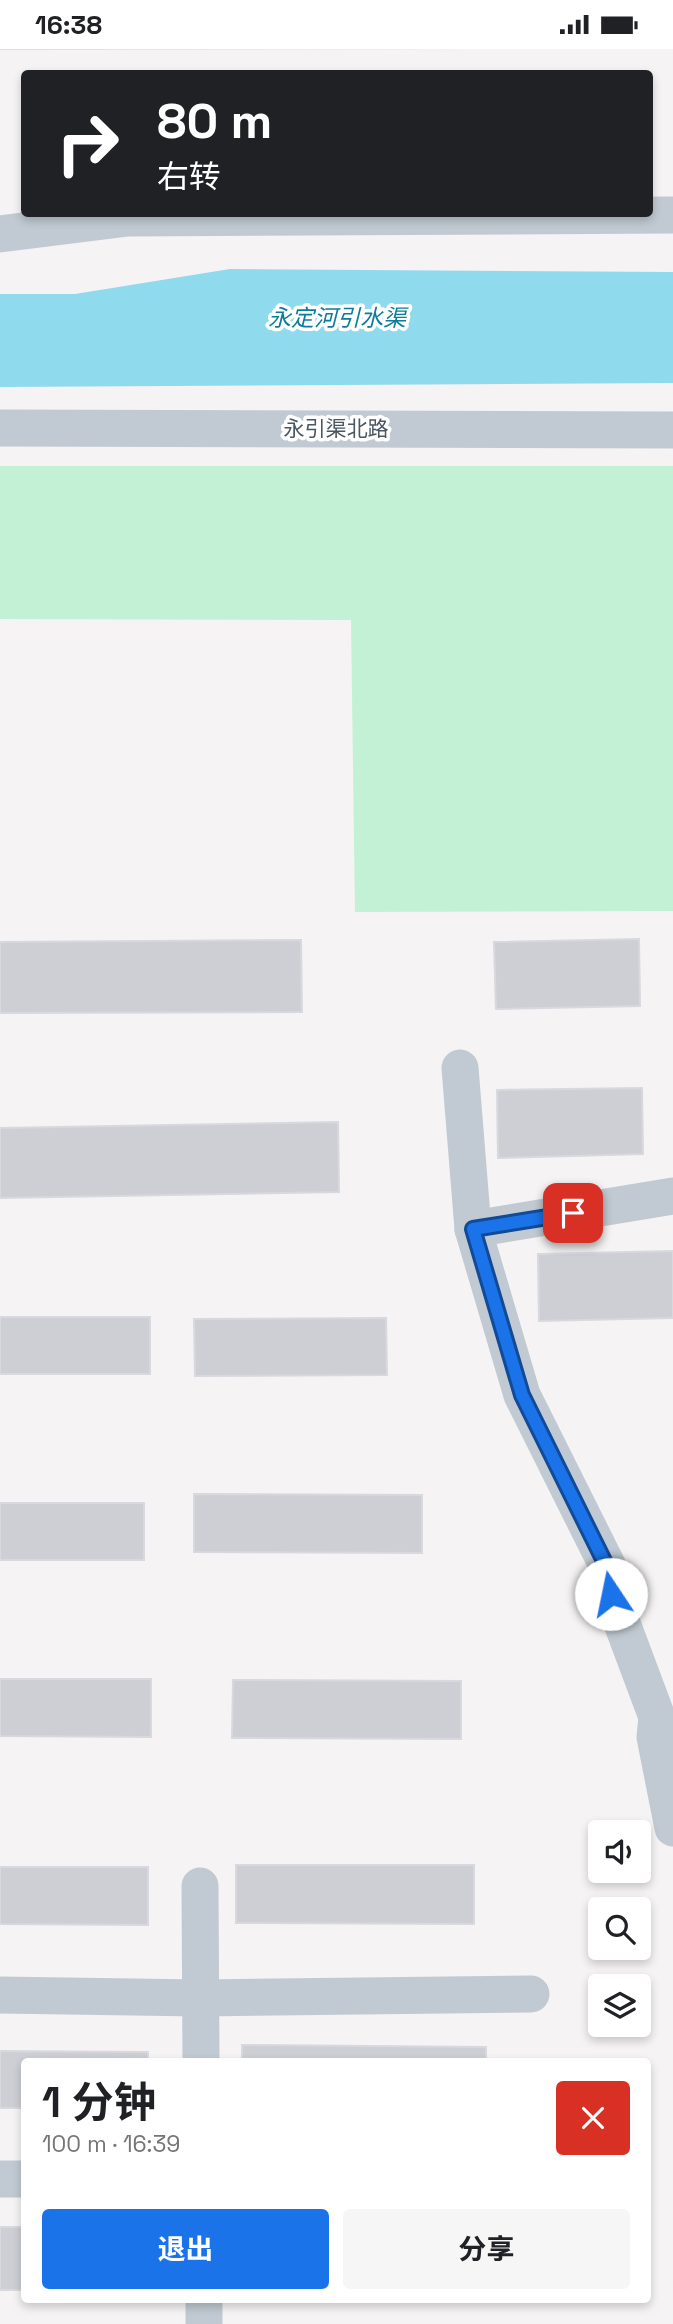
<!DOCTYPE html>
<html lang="zh">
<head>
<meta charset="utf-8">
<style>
	body { margin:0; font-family:"Space Grotesk","Noto Sans SC",sans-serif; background:#f6f6f6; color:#202124; height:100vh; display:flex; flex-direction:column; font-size:26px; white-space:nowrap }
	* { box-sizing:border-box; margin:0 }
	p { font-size:23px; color:#757577 }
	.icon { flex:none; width:38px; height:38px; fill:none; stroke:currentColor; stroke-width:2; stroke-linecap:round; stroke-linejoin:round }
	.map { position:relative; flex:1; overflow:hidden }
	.sheet { position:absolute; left:21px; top:2009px; width:630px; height:245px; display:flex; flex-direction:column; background:#fff; border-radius:7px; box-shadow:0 4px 10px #0003 }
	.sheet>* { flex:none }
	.hud { position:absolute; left:21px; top:21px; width:632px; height:147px; border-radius:7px; box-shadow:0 4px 10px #0003; background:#202124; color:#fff; overflow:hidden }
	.buttons { position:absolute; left:588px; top:1771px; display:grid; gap:14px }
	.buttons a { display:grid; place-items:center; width:63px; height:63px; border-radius:7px; background:#fff; box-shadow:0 4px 10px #0003; font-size:35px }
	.pin { position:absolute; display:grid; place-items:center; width:60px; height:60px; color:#fff; margin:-30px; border-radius:14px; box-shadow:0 4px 10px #0006 }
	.me { position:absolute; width:77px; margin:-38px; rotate:349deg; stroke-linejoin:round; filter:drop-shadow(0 0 5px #0008) }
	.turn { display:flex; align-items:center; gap:24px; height:147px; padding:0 21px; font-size:32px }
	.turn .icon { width:91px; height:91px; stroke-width:2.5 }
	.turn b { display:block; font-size:49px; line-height:60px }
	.round { display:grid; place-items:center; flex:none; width:74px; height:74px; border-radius:7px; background:#f6f6f6 }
	.headline { display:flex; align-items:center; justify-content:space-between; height:119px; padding:0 21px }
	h1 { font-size:42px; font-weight:700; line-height:52px }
	.button { display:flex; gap:14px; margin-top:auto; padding:14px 21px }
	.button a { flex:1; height:80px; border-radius:7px; background:#1a73e8; color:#fff; font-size:28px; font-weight:700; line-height:80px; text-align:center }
	.button a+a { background:#f6f6f6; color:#202124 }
	.status { display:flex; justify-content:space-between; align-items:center; height:49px; padding:0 35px; background:#fff; direction:ltr }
	.status svg { height:19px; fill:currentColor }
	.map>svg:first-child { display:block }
	.green { fill:#c3f1d5 }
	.water { fill:#90daee }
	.building { fill:#cdcfd5; stroke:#d7d9de; stroke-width:2 }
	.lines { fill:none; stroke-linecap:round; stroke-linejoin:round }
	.street { stroke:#c1cad2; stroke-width:37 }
	.route-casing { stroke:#114b97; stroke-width:18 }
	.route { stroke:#1a73e8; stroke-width:12 }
	.labels { text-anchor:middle; stroke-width:7; stroke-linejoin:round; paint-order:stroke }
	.street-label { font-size:21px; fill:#4a5661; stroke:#fff }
	.water-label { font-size:23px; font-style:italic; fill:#0c7c9b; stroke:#fff }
</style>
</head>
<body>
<div class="status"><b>16:38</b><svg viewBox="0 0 49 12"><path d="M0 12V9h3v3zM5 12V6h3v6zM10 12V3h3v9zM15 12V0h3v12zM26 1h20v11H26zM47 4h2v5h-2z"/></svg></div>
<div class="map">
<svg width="673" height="2275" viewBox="0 0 673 2275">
	<rect width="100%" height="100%" fill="#f5f3f3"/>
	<g class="green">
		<path d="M0,0H472L0,1Z"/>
		<path d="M0,417H673V862L355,863L351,571L0,570Z"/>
	</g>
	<path class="water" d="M230,220L673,223V334L0,338V245H75Z"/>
	<g class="building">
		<path d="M639,890L640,957L496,960L494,893Z"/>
		<path d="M301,891L302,963L0,964V893Z"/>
		<path d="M642,1039L643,1105L498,1109L497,1041Z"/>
		<path d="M338,1073L339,1143L0,1149V1079Z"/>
		<path d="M673,1202V1269L539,1272L538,1205Z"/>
		<rect x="0" y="1268" width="150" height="57"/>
		<path d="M386,1269L387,1326L195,1327L194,1270Z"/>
		<path d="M194,1445L422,1446V1504L194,1503Z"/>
		<rect x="0" y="1454" width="144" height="57"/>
		<path d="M0,1630H151V1688L0,1687Z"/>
		<path d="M233,1631L461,1632V1690L232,1689Z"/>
		<path d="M236,1816H474V1875L236,1874Z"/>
		<path d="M0,1818H148V1876L0,1875Z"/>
		<path d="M242,1996L486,1998V2012H242Z"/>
		<path d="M0,2002L148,2003V2012H24V2059H0Z"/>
		<rect x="0" y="2178" width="24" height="63"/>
	</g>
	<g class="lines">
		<g class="street">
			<path d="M0,185L128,169L673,166"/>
			<path d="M0,379L673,381"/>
			<path d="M460,1019L473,1180L522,1346L609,1520L611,1545L657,1668L655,1688L673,1779"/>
			<path d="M473,1180L673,1147"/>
			<path d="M200,1837L201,2012"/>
			<path d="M0,1946L200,1949L531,1945"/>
			<path d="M0,2130H24"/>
			<path d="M204,2250V2275"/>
		</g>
	</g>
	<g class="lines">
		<defs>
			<path id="route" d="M573,1164L473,1180L522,1346L608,1520L611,1545"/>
		</defs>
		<use href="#route" class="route-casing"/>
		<use href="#route" class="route"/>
	</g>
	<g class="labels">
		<g class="street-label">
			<text x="336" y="387">永引渠北路</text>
		</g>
		<g class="water-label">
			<text x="337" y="277">永定河引水渠</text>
		</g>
	</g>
</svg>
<div class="buttons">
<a><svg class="icon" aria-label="sound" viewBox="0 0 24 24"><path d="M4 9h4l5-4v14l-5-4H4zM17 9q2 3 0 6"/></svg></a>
<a><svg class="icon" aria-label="search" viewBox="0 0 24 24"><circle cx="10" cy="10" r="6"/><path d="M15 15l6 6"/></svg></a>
<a><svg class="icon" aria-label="layers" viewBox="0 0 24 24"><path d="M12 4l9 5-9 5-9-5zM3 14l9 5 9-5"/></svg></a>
</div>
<div class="pin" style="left:573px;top:1164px;background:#d93025"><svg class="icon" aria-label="arrive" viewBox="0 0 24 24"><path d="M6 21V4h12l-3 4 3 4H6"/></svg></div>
<svg class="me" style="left:611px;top:1545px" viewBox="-20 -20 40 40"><circle r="19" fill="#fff"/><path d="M0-13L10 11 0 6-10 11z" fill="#1a73e8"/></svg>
<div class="hud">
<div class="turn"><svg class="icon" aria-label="right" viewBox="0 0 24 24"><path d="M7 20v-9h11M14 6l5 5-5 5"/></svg><div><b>80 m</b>右转</div></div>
</div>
<section class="sheet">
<div class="headline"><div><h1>1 分钟</h1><p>100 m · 16:39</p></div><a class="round" style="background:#d93025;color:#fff"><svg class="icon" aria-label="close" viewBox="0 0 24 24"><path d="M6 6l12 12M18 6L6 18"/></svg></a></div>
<div class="button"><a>退出</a><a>分享</a></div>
</section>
</div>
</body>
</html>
